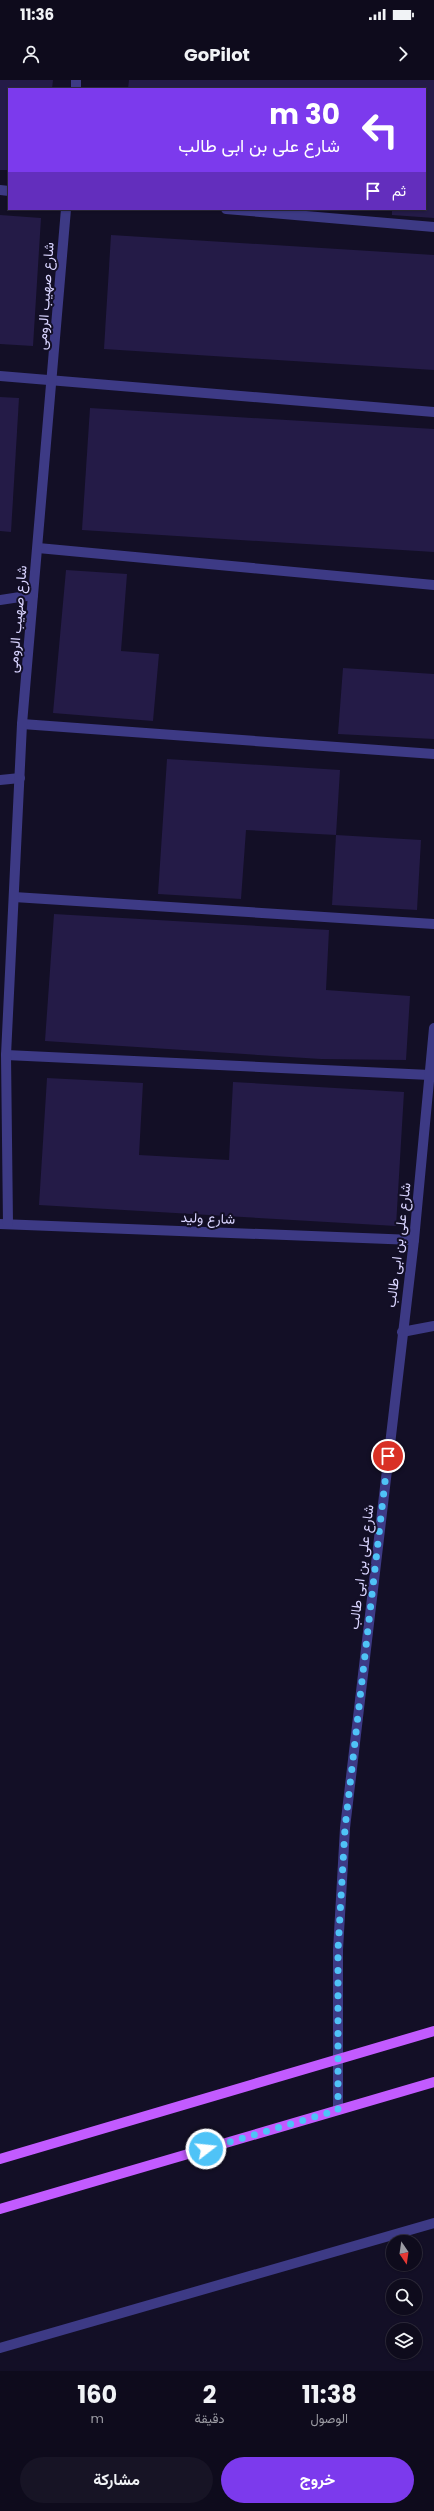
<!DOCTYPE html>
<html lang="ar">
<head>
<meta charset="utf-8">
<style>
	body { margin:0; font-family:Poppins,Vazirmatn,sans-serif; background:#171425; color:#f1f3f6; direction:rtl; height:100vh; display:flex; flex-direction:column; font-size:15px; white-space:nowrap }
	* { box-sizing:border-box; margin:0 }
	p { font-size:13px; color:#9b9ba3 }
	.icon { flex:none; width:22px; height:22px; fill:none; stroke:currentColor; stroke-width:2; stroke-linecap:round; stroke-linejoin:round }
	.map { position:relative; height:2291px; overflow:hidden; direction:ltr }
	.side { display:flex; flex-direction:column; background:#0e0b1c; flex:1 }
	.side>* { flex:none }
	.hud { position:absolute; left:8px; top:8px; width:418px; height:122px; border-radius:0px; box-shadow:0 1px 3px #0004,0 0 0 1px #2e2b3b; direction:rtl; background:#7c3aed; color:#fff; overflow:hidden }
	.needle { width:26px; rotate:167deg }
	.controls { position:absolute; left:386px; top:2155px; display:grid; gap:8px }
	.controls a { display:grid; place-items:center; width:36px; height:36px; border-radius:50%; background:#0e0b1c; box-shadow:0 1px 3px #0004,0 0 0 1px #2e2b3b; font-size:20px }
	.pin { position:absolute; display:grid; place-items:center; width:34px; height:34px; color:#fff; margin:-17px; border:2px solid #fff; border-radius:50%; box-shadow:0 1px 4px #0007 }
	.me { position:absolute; width:44px; margin:-22px; rotate:74deg; stroke-linejoin:round; filter:drop-shadow(0 0 3px #0008) }
	.turn { display:flex; align-items:center; gap:14px; height:84px; padding:0 20px; font-size:18px }
	.turn .icon { width:52px; height:52px; stroke-width:2.5 }
	.turn b { display:block; font-size:28px; line-height:34px }
	.then { display:flex; align-items:center; height:38px; padding:0 20px; background:#0003; gap:8px; font-size:15px }
	.eta { display:flex; justify-content:space-evenly; align-items:center; height:68px; text-align:center }
	.eta b { font-size:24px; font-weight:700; line-height:28px }
	.button { display:flex; gap:8px; margin-top:auto; padding:8px 20px }
	.button a { flex:1; height:46px; border-radius:24px; background:#7c3aed; color:#fff; font-size:16px; font-weight:700; line-height:46px; text-align:center }
	.button a+a { background:#171425; color:#f1f3f6 }
	.status { display:flex; justify-content:space-between; align-items:center; height:28px; padding:0 20px; background:#0e0b1c; direction:ltr }
	.status svg { height:11px; fill:currentColor }
	header { display:flex; justify-content:space-between; align-items:center; height:52px; padding:0 20px; background:#0e0b1c; font-size:18px; font-weight:700 }
	.map>svg:first-child { display:block }
	.building { fill:#241b47 }
	.lines { fill:none; stroke-linecap:round; stroke-linejoin:round }
	.minor { stroke:#3d3a85; stroke-width:10 }
	.major { stroke:#c25bff; stroke-width:10 }
	.route { stroke:#4fc3f7; stroke-width:7; stroke-dasharray:0 12.6 }
	.labels { text-anchor:middle; stroke-width:4; stroke-linejoin:round; paint-order:stroke }
	.street-label { font-size:14px; fill:#d9d4ff; stroke:#130f26 }
</style>
</head>
<body>
<div class="status"><b>11:36</b><svg viewBox="0 0 49 12"><path d="M0 12V9h3v3zM5 12V6h3v6zM10 12V3h3v9zM15 12V0h3v12zM26 1h20v11H26zM47 4h2v5h-2z"/></svg></div>
<header><svg class="icon" aria-label="forward" viewBox="0 0 24 24"><path d="M9 5l7 7-7 7"/></svg>GoPilot<svg class="icon" aria-label="person" viewBox="0 0 24 24"><circle cx="12" cy="8" r="4"/><path d="M4 21q1-7 8-7t8 7"/></svg></header>
<div class="map">
<svg width="434" height="2291" viewBox="0 0 434 2291">
	<rect width="100%" height="100%" fill="#130f26"/>
	<g class="building">
		<path d="M0,0H53L52,9H9V90H0Z"/>
		<path d="M129,0H434V138L392,135V129H425V9H128Z"/>
		<path d="M0,135L41,138L33,266L0,264Z"/>
		<path d="M111,155L434,175V290L104,269Z"/>
		<path d="M0,317L19,318L11,452L0,451Z"/>
		<path d="M90,328L434,349V472L82,450Z"/>
		<path d="M66,490L127,494L121,571L159,574L153,641L53,633Z"/>
		<path d="M343,588L434,594V659L338,654Z"/>
		<path d="M167,679L340,690L336,755L246,750L241,819L158,814Z"/>
		<path d="M336,755L421,760L417,830L332,825Z"/>
		<path d="M54,834L329,850L326,910L410,916L406,980L321,979L45,961Z"/>
		<path d="M47,998L143,1003L139,1075L229,1080L233,1002L404,1012L396,1146L39,1125Z"/>
	</g>
	<g class="lines">
		<g class="minor">
			<path d="M76,9V0"/>
			<path d="M0,110L9,111"/>
			<path d="M226,129L434,147"/>
			<path d="M0,296L434,332"/>
			<path d="M38,468L434,505"/>
			<path d="M0,520L33,515"/>
			<path d="M22,644L434,674"/>
			<path d="M0,700L20,698"/>
			<path d="M14,817L434,844"/>
			<path d="M6,975L430,995"/>
			<path d="M0,1144L414,1160"/>
			<path d="M8,1144L6,975L22,644L66,129"/>
			<path d="M402,1252L434,1246"/>
			<path d="M338,2030V1870L345,1748L414,1160L434,948"/>
			<path d="M0,2268L434,2143"/>
		</g>
		<g class="major">
			<path d="M0,2079L434,1951"/>
			<path d="M0,2129L434,2002"/>
		</g>
	</g>
	<g class="lines">
		<path class="route" d="M206,2069L338,2030V1870L345,1748L388,1376"/>
	</g>
	<g class="labels">
		<g class="street-label">
			<text transform="translate(45 216) rotate(-86)" y="5">شارع صهيب الرومى</text>
			<text transform="translate(17 539) rotate(-85)" y="5">شارع صهيب الرومى</text>
			<text transform="translate(208 1138) rotate(2)" y="5">شارع وليد</text>
			<text transform="translate(398 1165) rotate(-83)" y="5">شارع على بن ابى طالب</text>
			<text transform="translate(361 1487) rotate(-83)" y="5">شارع على بن ابى طالب</text>
		</g>
	</g>
</svg>
<div class="controls">
<a><svg class="needle" viewBox="-14 -14 28 28"><path d="M0-13l5 13h-10z" fill="#e53935"/><path d="M0 13l5-13h-10z" fill="#9b9ba3"/></svg></a>
<a><svg class="icon" aria-label="search" viewBox="0 0 24 24"><circle cx="10" cy="10" r="6"/><path d="M15 15l6 6"/></svg></a>
<a><svg class="icon" aria-label="layers" viewBox="0 0 24 24"><path d="M12 4l9 5-9 5-9-5zM3 14l9 5 9-5"/></svg></a>
</div>
<div class="pin" style="left:388px;top:1376px;background:#d93025"><svg class="icon" aria-label="arrive" viewBox="0 0 24 24"><path d="M6 21V4h12l-3 4 3 4H6"/></svg></div>
<svg class="me" style="left:206px;top:2069px" viewBox="-20 -20 40 40"><circle r="17" fill="#4fc3f7" stroke="#fff" stroke-width="3"/><path d="M0-11L8 9 0 5-8 9z" fill="#fff"/></svg>
<div class="hud">
<div class="turn"><svg class="icon" aria-label="left" viewBox="0 0 24 24"><path d="M17 20v-9H6M10 6l-5 5 5 5"/></svg><div><b>30 m</b>شارع على بن ابى طالب</div></div>
<div class="then">ثم<svg class="icon" aria-label="arrive" viewBox="0 0 24 24"><path d="M6 21V4h12l-3 4 3 4H6"/></svg></div>
</div>
</div>
<section class="side">
<div class="eta">
<div><b>11:38</b><p>الوصول</p></div>
<div><b>2</b><p>دقيقة</p></div>
<div><b>160</b><p>m</p></div>
</div>
<div class="button"><a>خروج</a><a>مشاركة</a></div>
</section>
</body>
</html>
